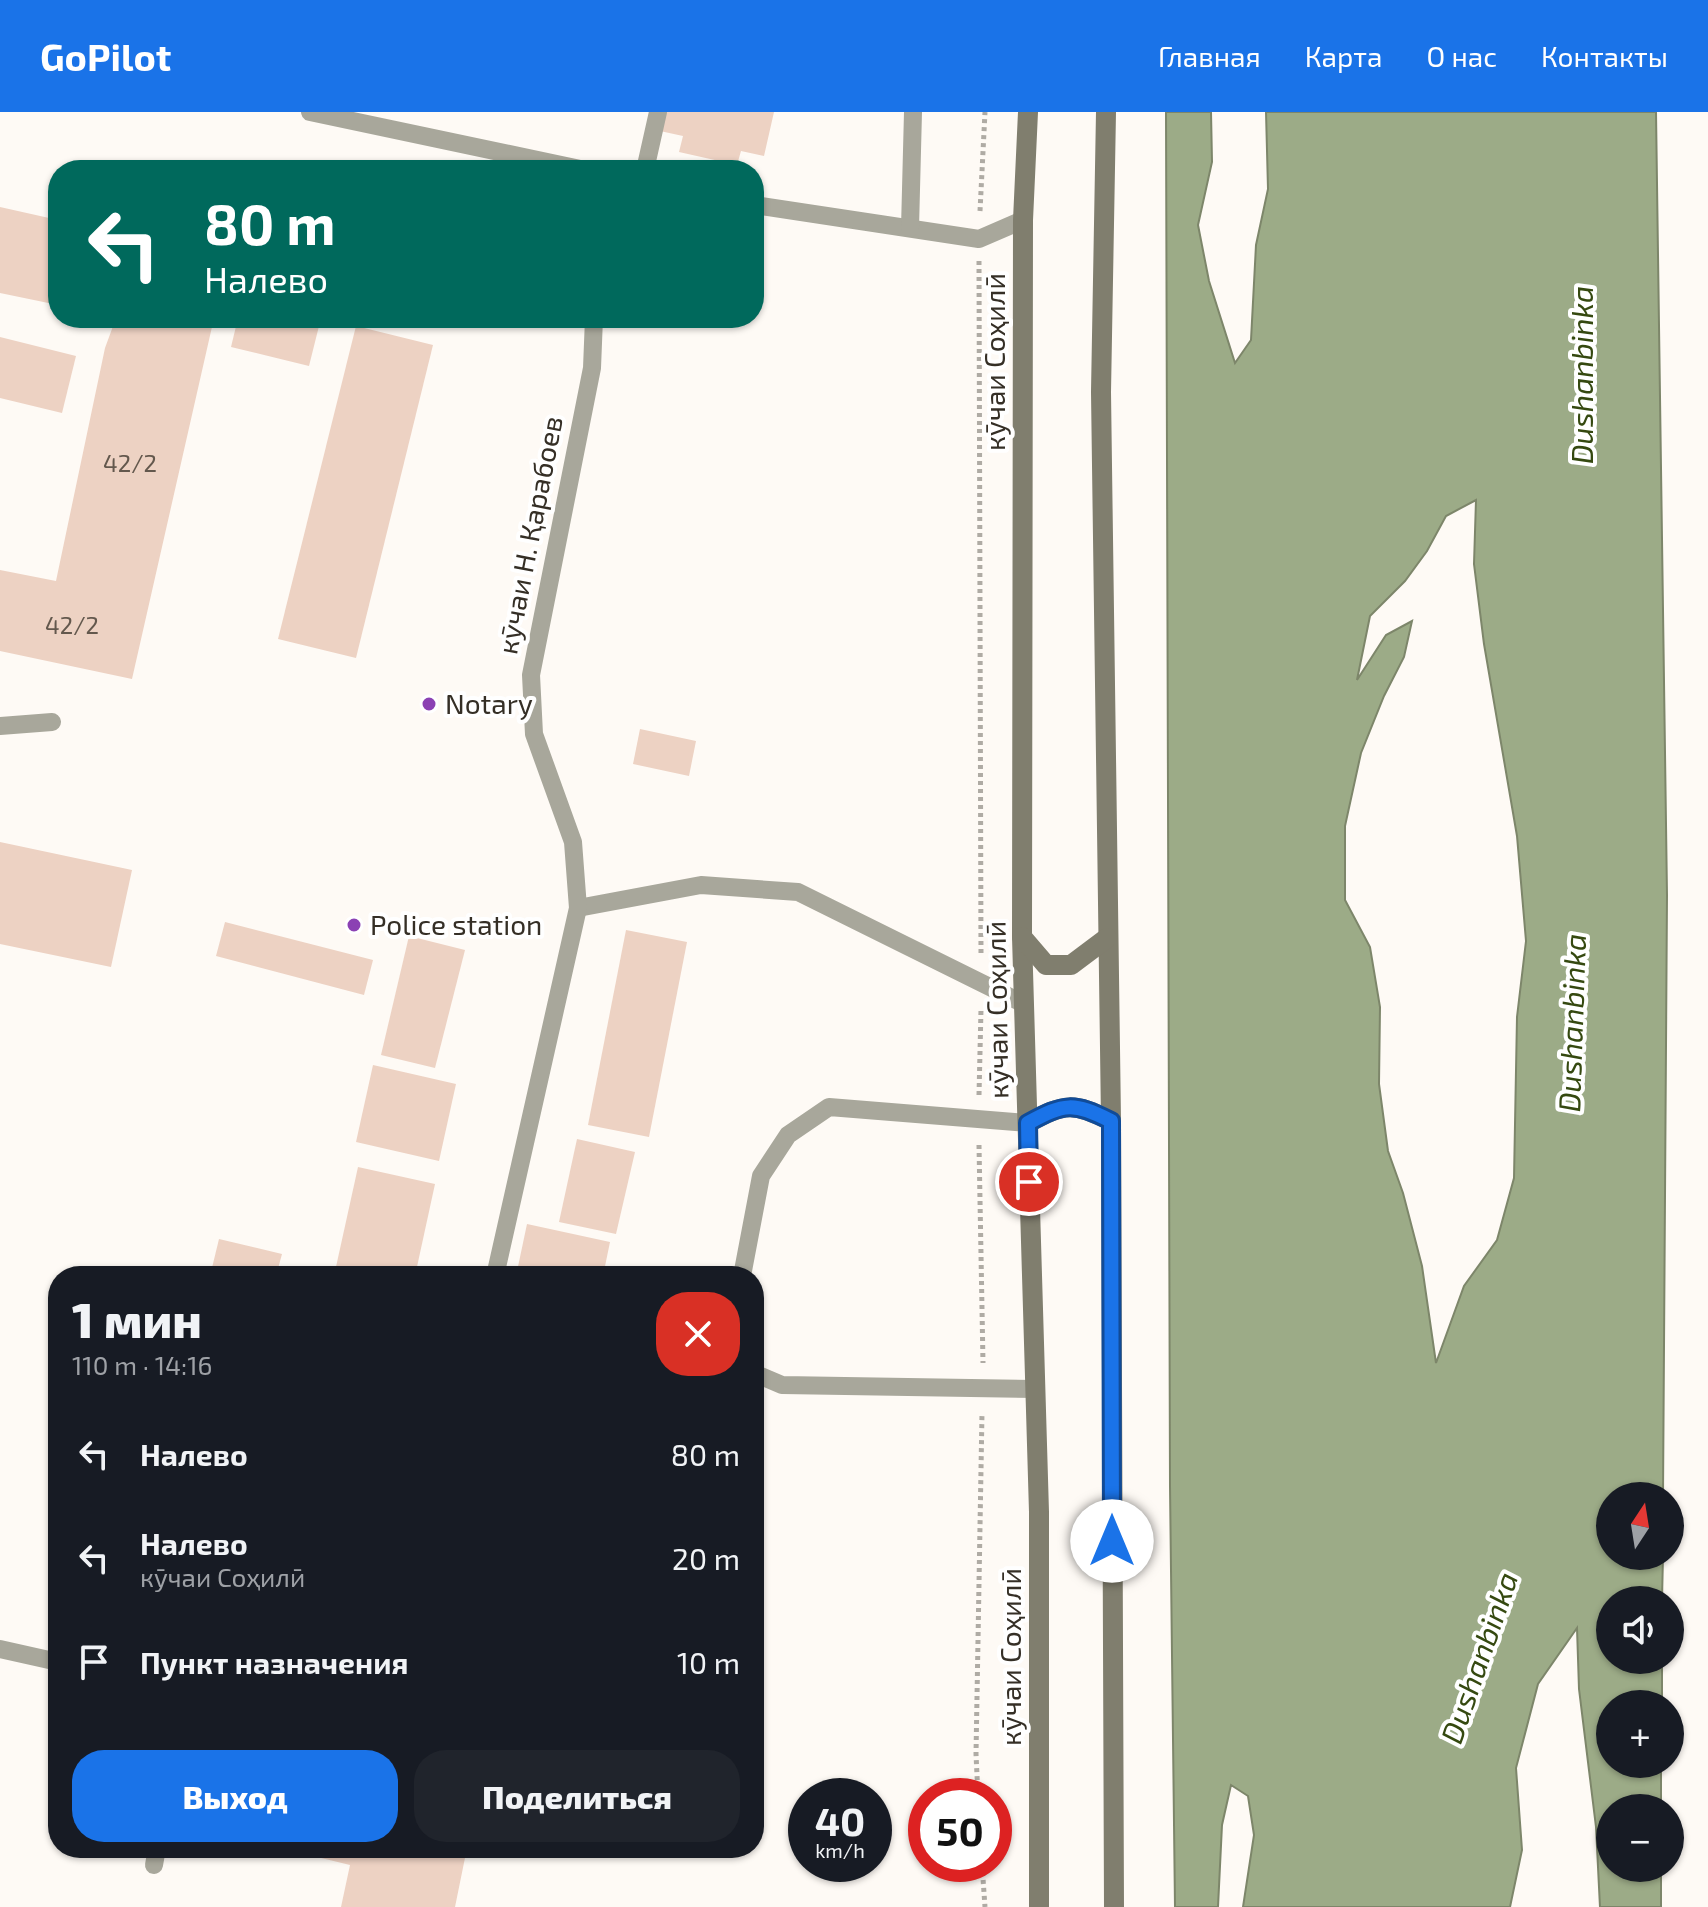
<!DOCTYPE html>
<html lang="ru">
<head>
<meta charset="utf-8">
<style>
	body { margin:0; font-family:"Exo 2",sans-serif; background:#20242c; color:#f1f3f6; height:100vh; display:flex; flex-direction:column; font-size:30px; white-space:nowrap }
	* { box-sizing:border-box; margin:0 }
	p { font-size:26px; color:#9ea1a6 }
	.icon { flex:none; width:44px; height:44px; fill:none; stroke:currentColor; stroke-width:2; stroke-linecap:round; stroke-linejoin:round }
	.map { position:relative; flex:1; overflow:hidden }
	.side { position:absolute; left:48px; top:1154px; width:716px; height:592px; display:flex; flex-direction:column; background:#171b24; border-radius:32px; box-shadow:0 2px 6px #0004 }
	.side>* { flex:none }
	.guide { position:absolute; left:48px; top:48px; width:716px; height:168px; border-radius:32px; box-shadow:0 2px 6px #0004; background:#00695c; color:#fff; overflow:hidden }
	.needle { width:52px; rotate:12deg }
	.buttons { position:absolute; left:1596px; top:1370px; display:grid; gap:16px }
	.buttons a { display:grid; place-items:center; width:88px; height:88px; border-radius:50%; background:#171b24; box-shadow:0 2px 6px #0004; font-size:40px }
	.speed { position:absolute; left:788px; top:1666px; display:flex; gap:16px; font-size:40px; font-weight:700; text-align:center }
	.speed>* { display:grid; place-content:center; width:104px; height:104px; border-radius:50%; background:#171b24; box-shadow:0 2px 6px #0004; line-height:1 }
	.speed small { font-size:20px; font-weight:400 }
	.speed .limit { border:12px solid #d22; background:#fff; color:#111 }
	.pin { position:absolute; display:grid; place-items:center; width:68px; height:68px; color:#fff; margin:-34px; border:4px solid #fff; border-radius:50%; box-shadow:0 2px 8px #0007 }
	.me { position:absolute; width:88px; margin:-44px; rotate:0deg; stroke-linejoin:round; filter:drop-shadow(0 0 6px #0008) }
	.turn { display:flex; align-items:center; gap:28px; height:168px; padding:0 24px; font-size:36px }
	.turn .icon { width:104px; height:104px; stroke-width:2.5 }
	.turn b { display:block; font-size:56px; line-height:68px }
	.round { display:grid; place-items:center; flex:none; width:84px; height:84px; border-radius:32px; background:#20242c }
	.summary { display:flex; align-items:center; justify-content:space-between; height:136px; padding:0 24px }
	h1 { font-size:48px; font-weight:800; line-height:60px }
	.primary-button { display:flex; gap:16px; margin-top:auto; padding:16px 24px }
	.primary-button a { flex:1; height:92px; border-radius:32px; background:#1a73e8; color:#fff; font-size:32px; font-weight:800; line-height:92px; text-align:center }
	.primary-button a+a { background:#20242c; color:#f1f3f6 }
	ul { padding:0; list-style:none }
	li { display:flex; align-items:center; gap:24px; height:104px; padding:0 24px }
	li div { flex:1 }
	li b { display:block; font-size:30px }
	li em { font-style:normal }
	header { display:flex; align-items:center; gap:48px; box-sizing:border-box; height:112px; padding:0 40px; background:#1a73e8; color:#fff }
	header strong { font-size:38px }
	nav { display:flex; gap:44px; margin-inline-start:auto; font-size:28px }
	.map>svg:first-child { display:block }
	.water { fill:#9cab87; stroke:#7d866a; stroke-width:2; fill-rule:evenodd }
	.building { fill:#edd2c3 }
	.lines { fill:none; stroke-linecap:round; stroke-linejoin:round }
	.path { stroke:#afaba4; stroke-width:5; stroke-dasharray:4 4; stroke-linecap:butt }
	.service { stroke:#a8a79b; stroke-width:18 }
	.secondary { stroke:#807e6e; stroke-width:20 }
	.route-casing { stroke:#114b97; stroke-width:20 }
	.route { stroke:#1a73e8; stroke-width:14 }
	.poi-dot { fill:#8b41b3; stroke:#fff; stroke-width:3 }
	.labels { text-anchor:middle; stroke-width:8; stroke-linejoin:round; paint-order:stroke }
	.number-label { font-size:24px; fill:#63584d }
	.street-label { font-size:28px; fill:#352f26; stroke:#fff }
	.poi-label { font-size:28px; fill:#352f26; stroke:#fff; text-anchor:start }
	.water-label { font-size:30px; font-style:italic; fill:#354910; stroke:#fff }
</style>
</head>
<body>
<header>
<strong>GoPilot</strong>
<nav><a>Главная</a><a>Карта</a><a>О нас</a><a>Контакты</a></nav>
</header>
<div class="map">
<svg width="1708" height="1795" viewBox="0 0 1708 1795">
	<rect width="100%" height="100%" fill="#fefaf5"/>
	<path class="water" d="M1166,0H1211L1212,50L1198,113L1209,169L1235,251L1251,228L1256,133L1268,77L1266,0H1656L1667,783L1663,1384H1610V1444H1663L1662,1488H1610V1548H1662V1592H1610V1652H1661V1696H1610V1756H1661V1795H1600L1596,1715L1579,1577L1577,1516L1538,1572L1516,1656L1522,1738L1510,1795H1243L1254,1723L1248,1684L1231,1673L1222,1713L1218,1795H1175L1170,1374ZM1476,388L1474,452L1484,532L1517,724L1526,829L1517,905L1514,1066L1497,1128L1464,1174L1436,1251L1422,1154L1403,1081L1388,1039L1379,972L1380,895L1370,835L1345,788V714L1361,641L1384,584L1404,545L1412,509L1386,523L1357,568L1370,504L1405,469L1427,439L1446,404Z"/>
	<g class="building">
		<path d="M664,0H774L764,44L741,39L737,53L679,40L683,24L660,19Z"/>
		<path d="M0,95L58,108V193L0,181Z"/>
		<path d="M116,206H214L132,567L0,539V458L56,469L105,236Z"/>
		<path d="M238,206H321L309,254L231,235Z"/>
		<path d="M356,214L433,233L356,546L278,527Z"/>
		<path d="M0,225L76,244L62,301L0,286Z"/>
		<path d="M640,617L696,629L689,664L633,652Z"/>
		<path d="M0,730L132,758L111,855L0,832Z"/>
		<path d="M225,810L373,848L364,883L216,844Z"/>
		<path d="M626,818L687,830L649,1025L588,1013Z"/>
		<path d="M409,824L465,838L435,956L381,943Z"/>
		<path d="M373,953L456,972L439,1049L356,1030Z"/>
		<path d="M577,1027L635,1040L616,1122L559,1110Z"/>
		<path d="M358,1055L435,1072L415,1164H334Z"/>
		<path d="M527,1112L610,1130L603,1164H516Z"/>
		<path d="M219,1127L282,1142L276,1164H210Z"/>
		<path d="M280,1736H467L455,1795H341L350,1753Z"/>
	</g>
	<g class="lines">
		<g class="path">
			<path d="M980,99L985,0"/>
			<path d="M979,149L981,843"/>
			<path d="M979,983L981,897"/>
			<path d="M979,1033L983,1251"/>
			<path d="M978,1684L976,1642L982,1301"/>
			<path d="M982,1752L985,1795"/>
		</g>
		<g class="service">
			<path d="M310,0L585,58"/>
			<path d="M645,58L658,0"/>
			<path d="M754,93L979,127L1023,108"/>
			<path d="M910,116L913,0"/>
			<path d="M0,614L52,610"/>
			<path d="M578,796L701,773L798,780L1024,892"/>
			<path d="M495,1164L578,796L573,730L534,622L531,563L592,256L594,206"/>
			<path d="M742,1164L761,1064L788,1023L829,995L1028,1011"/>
			<path d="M754,1261L782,1273L1036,1277"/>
			<path d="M0,1537L58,1550"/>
			<path d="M154,1753L157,1736"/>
		</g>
		<g class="secondary">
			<path d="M1028,0L1023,108L1022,825L1039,1400V1795"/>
			<path d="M1106,0L1101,280L1111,1009L1114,1795"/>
			<path d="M1022,825L1046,853H1071L1107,826"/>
			<path d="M1028,1011C1065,991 1073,990 1111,1009"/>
		</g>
	</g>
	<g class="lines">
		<defs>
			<path id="route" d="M1029,1070L1028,1011C1065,991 1073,990 1111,1009L1112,1429"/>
		</defs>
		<use href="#route" class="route-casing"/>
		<use href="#route" class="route"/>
	</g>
	<g class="poi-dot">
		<circle cx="429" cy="592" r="8"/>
		<circle cx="354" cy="813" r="8"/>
	</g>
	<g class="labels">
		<g class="number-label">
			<text x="130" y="360">42/2</text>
			<text x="72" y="522">42/2</text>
		</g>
		<g class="street-label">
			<text transform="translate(995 250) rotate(-90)" y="10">кӯчаи Соҳилӣ</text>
			<text transform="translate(530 423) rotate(-79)" y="10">кӯчаи Н. Қарабоев</text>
			<text transform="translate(997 898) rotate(-91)" y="10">кӯчаи Соҳилӣ</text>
			<text transform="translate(1011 1545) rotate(-90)" y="10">кӯчаи Соҳилӣ</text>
		</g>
		<g class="poi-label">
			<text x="445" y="602">Notary</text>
			<text x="370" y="823">Police station</text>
		</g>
		<g class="water-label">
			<text transform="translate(1583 263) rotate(-90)" y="10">Dushanbinka</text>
			<text transform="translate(1573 911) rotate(-88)" y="10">Dushanbinka</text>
			<text transform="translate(1480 1546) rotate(-71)" y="10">Dushanbinka</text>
		</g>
	</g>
</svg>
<div class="buttons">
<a><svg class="needle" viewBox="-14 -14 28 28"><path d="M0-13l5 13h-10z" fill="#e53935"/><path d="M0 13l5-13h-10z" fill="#9ea1a6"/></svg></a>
<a><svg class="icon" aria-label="sound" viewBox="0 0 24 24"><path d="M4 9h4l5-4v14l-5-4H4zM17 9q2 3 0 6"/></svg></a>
<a>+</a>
<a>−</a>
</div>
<div class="speed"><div>40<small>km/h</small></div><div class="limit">50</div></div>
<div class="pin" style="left:1029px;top:1070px;background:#d93025"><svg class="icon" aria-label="arrive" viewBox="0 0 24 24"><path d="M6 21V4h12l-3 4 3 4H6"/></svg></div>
<svg class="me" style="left:1112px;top:1429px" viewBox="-20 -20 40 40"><circle r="19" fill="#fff"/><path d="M0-13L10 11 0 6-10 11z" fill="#1a73e8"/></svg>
<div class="guide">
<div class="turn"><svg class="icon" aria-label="left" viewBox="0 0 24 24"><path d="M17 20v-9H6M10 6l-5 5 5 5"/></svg><div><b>80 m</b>Налево</div></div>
</div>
<section class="side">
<div class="summary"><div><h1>1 мин</h1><p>110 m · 14:16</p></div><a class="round" style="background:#d93025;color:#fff"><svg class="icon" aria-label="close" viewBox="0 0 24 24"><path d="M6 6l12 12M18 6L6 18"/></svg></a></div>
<ul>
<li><svg class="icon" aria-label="left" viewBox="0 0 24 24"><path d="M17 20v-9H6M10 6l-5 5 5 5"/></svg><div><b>Налево</b></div><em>80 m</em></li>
<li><svg class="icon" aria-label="left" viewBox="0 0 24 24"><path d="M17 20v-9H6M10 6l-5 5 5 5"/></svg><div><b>Налево</b><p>кӯчаи Соҳилӣ</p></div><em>20 m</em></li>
<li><svg class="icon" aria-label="arrive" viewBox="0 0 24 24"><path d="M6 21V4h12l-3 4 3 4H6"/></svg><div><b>Пункт назначения</b></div><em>10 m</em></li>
</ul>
<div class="primary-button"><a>Выход</a><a>Поделиться</a></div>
</section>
</div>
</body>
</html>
